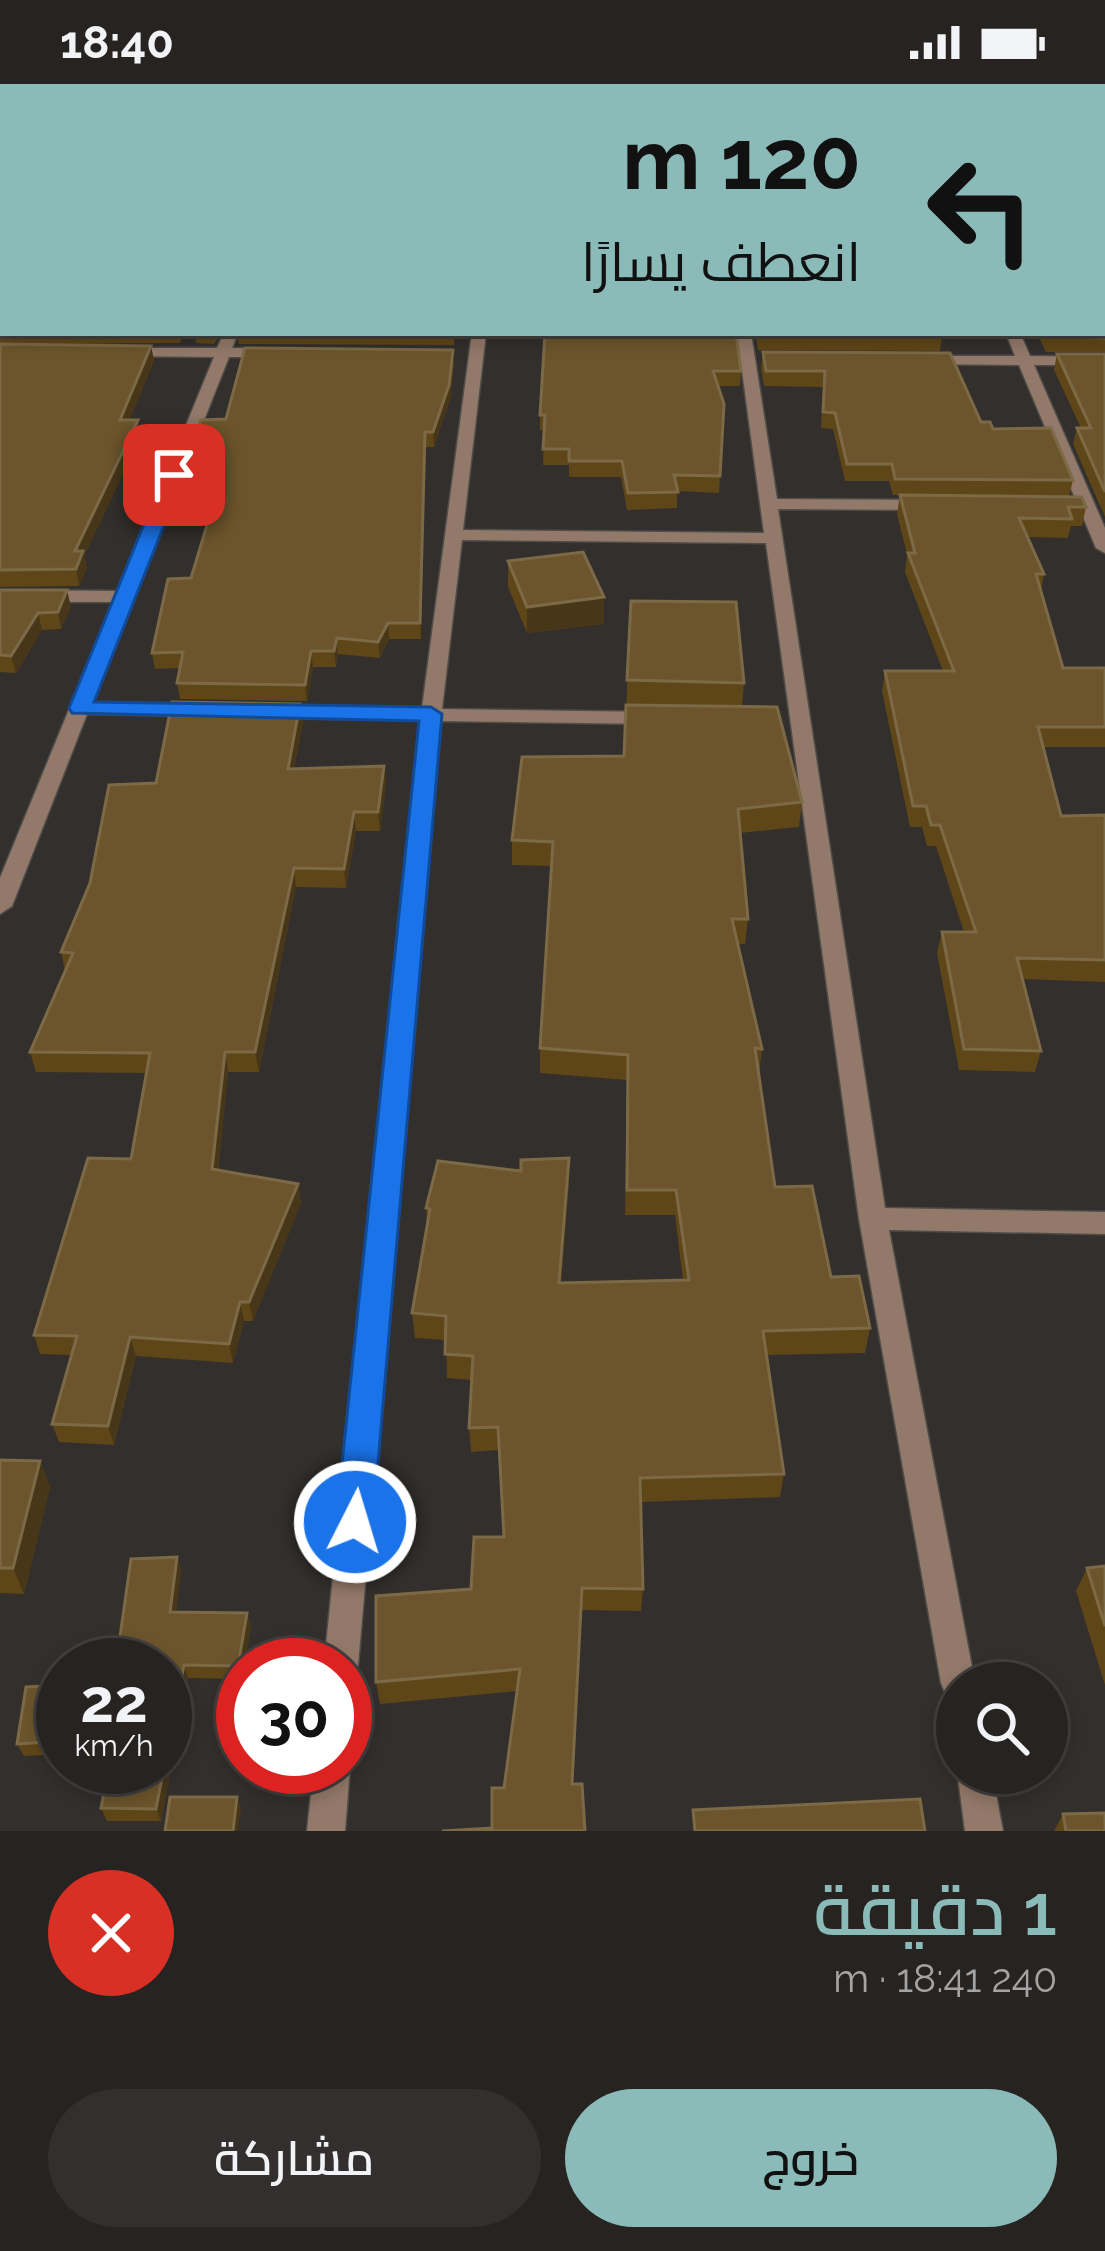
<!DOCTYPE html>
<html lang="ar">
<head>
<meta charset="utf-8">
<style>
	body { margin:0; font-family:Raleway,Cairo,sans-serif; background:#322f2e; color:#f1f3f6; direction:rtl; height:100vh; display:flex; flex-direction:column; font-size:45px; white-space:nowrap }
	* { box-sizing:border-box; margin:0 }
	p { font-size:39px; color:#a4a4a5 }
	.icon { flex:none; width:66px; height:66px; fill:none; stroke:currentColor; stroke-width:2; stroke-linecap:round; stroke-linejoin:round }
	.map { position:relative; height:1747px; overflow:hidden; direction:ltr }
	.side { display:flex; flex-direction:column; background:#262321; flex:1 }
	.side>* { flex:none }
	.banner { position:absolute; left:0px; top:0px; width:1107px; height:252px; box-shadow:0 6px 18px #0003,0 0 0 3px #42403f; direction:rtl; background:#8bbbb9; color:#111; overflow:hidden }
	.controls { position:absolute; left:936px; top:1578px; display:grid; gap:24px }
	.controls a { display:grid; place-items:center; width:132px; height:132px; border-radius:50%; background:#262321; box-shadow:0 6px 18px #0003,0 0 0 3px #42403f; font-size:60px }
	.speed { position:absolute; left:36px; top:1554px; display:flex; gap:24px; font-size:60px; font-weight:700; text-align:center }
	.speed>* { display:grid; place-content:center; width:156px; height:156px; border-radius:50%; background:#262321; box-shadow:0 6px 18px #0003,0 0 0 3px #42403f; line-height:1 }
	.speed small { font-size:30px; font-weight:400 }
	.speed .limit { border:18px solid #d22; background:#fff; color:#111 }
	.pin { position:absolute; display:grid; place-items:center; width:102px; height:102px; color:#fff; margin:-51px; border-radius:24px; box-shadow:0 6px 18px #0006 }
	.me { position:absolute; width:132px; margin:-66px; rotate:5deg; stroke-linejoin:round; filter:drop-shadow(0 0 9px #0008) }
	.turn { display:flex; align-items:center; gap:42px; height:252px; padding:0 48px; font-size:54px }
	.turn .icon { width:156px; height:156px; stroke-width:2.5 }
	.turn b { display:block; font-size:84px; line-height:102px }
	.round { display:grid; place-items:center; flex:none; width:126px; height:126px; border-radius:63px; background:#322f2e }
	.headline { display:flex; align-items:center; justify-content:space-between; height:204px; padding:0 48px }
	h1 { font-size:72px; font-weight:600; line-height:90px; color:#8bbbb9 }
	.button { display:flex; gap:24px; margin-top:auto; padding:24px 48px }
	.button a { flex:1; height:138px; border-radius:72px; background:#8bbbb9; color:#111; font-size:48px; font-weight:600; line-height:138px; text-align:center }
	.button a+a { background:#322f2e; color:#f1f3f6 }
	.status { display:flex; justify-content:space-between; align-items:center; height:84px; padding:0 60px; background:#262321; direction:ltr }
	.status svg { height:33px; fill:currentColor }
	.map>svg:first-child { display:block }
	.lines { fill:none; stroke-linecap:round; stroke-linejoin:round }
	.street-casing { stroke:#4f4d4a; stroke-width:3 }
	.street { fill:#937969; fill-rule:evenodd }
	.wall { fill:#5f4618 }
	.shaded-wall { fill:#483618 }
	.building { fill:#6c552c; stroke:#7c6946; stroke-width:3 }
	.route { fill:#1a73e8; stroke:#114b97; stroke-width:3 }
</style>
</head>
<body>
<div class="status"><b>18:40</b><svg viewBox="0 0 49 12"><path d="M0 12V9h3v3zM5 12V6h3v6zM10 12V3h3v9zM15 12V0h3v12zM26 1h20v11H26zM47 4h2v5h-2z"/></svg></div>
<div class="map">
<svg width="1105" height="1747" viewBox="0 0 1105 1747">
	<rect width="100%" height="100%" fill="#322f2c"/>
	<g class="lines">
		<defs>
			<g id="street">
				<path d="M224,249H238L232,264L275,265L282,269L275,273H229L92,618L198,620L208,626L198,632L87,630L12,822L0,830V794L113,518H0V506L118,507L214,273L124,272L117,268L124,264H217Z"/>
				<path d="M472,249H486L463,446L764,449L737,249H751L777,415L929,416L938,421L929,426L778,425L885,1124L1105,1128V1150L889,1146L975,1599H957V1616L946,1611L941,1599L859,1135L766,459L462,456L442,625L654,628L664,634L654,640L441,637L358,1581L353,1593L345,1596V1581H324L420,636L269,634L259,628L269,622L422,624Z"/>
				<path d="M1006,249H1020L1030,272L1105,273V281H1034L1105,444V469L1096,464L1019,281L921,280L914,276L921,272H1015Z"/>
				<path d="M345,1671L350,1683L345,1747H307L314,1683H345Z"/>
				<path d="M957,1686L992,1689L1003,1747H965Z"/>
			</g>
		</defs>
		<use href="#street" class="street-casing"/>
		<use href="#street" class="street"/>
	</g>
	<g class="wall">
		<path d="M0,0H492V3H3V249H184L180,259L0,260V191L2,190H0Z"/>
		<path d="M530,0H1073L1075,3H530Z"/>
		<path d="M1105,85V268H1046L1037,249H1104Z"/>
		<path d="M195,249H221L214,260L196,259Z"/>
		<path d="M237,249H454V261L239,260Z"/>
		<path d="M545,249L741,287L740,302H718L724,320L719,409L677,407V424L627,426L621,393H569V381H543L544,346H540V331Z"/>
		<path d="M755,249H941L942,252L940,267L758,266Z"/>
		<path d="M0,260L151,262L154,277L129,336H138L141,352L84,472L87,484L79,502L0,503Z"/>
		<path d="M763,268L981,338L1073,396L1069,412L893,411L889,397H845L833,345L821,344L823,303L764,302L761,284Z"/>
		<path d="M1057,270H1105V433L1073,360L1077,344H1081L1054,286Z"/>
		<path d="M454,279L450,316L434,363H425L421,555H389L380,574L338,570L336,583H313L307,617L180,615L177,599L180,584L155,585L152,569L191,494L219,403L193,405L190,390L226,335Z"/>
		<path d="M900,411L1086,423L1082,442H1071L1068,454L1028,453L1044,490L1041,505L1063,584H1105V663H1044L1061,732L1105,731V898L1023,895L1041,967L1035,988L959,986L937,869L942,848H964L936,762H927L922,743H910L882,607L885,587H943L905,488L907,470L897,430Z"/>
		<path d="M508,477L604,513V540L527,549L508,503Z"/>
		<path d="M0,506L71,523L61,545L42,546L16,589L0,588Z"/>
		<path d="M631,517L744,599L742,623L802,718L799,743L740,749L748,835L745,860H738L762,965L759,990L775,1103L831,1193L870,1244L865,1269L767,1271L784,1390L780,1413L640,1418L643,1505L641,1527L581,1526L492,1744L504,1704L517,1607L380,1620L376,1598L471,1505L504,1453L498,1366L471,1368L469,1344L471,1296L447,1294L446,1256L415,1254L412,1229L427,1143L426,1124L569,1099L561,1199L683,1196L675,1131H625L627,996L540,989V964L551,782L512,781V756L624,672Z"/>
		<path d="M300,620L303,638L294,685L384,682L386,700L380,747H356L346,804L296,803L259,988H228L218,1087L298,1100L301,1119L253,1237H244L233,1279L136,1272L114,1361L59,1358L52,1340L71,1271L40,1270L34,1251L131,1075L147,989L36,988L30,968L65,886L61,868L156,699Z"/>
		<path d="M0,1376L40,1377L50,1403L24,1510L0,1509Z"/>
		<path d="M177,1473L181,1487L176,1528L247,1529L251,1543L242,1595L188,1594L161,1737H107L101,1724Z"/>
		<path d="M1105,1482V1601L1076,1507L1087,1484Z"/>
		<path d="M63,1601V1670L24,1672L17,1660Z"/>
		<path d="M1063,1730L1105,1747H1054Z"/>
	</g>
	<g class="shaded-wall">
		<path d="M151,262L154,277L123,352L120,336Z"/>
		<path d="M453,266L450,316L434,363L433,348Z"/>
		<path d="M138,336L141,352L84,472L87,484L79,502L76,485L75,467Z"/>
		<path d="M425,348V363L421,555L420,539Z"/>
		<path d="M67,506L71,523L61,545L58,528Z"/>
		<path d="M604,513V540L527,549V523Z"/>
		<path d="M38,529L42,546L16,589L11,572Z"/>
		<path d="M388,539L389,555L380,574L378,558Z"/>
		<path d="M337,554L338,570L336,583L334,567Z"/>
		<path d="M311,567L313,583L307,617L305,601Z"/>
		<path d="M300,620L303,638L290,704L288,685Z"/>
		<path d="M384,682L386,700L380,747L378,728Z"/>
		<path d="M354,728L356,747L346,804L344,785Z"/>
		<path d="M294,784L296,803L259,988L255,968Z"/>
		<path d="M225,968L228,988L216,1105L212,1085Z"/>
		<path d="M569,1074V1099L559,1224V1199Z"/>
		<path d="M298,1100L301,1119L253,1237L249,1218Z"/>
		<path d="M240,1218L244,1237L233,1279L229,1260Z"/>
		<path d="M130,1253L136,1272L114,1361L108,1342Z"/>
		<path d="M40,1377L50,1403L24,1510L13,1484Z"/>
		<path d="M177,1473L181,1487L175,1542L170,1528Z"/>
		<path d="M247,1529L251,1543L242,1595L238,1582Z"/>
		<path d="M184,1581L188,1594L161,1737L156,1725Z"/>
		<path d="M237,1713L241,1725L238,1747H233Z"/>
	</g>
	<g class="building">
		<path d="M4,0H490L489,3H4Z"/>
		<path d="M574,0H1073L1075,3H574Z"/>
		<rect x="0" y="12" width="3" height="164"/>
		<path d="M1105,85V254L1049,253L1047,249H1104Z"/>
		<path d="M3,183V245H0V191Z"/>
		<path d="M545,249H736L741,287H713L724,320L720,392L674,391L678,408L628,409L622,377H569V365H543L545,331H540Z"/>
		<path d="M759,249H941L942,252L759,251Z"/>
		<path d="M0,260L151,262L120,336H138L75,467H83L76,485L0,486Z"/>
		<path d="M245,264L453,266L449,301L433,348H425L420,539H388L378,558L337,554L334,567H311L305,601L177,599L183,568L152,569L168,495L191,494L223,388L190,390L191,360L201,336L226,335Z"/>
		<path d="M763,268L950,269L981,338H990L993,345L1051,344L1073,396L895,395L892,380H847L835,329L823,328L825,287H766Z"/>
		<path d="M1057,270H1105V408L1077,344H1091Z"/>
		<path d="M900,411L1082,413L1086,423H1068L1072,435L1019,434L1044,490H1036L1063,584H1105V643H1038L1061,732L1105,731V876L1017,874L1041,967L964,965L942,848H976L940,741H931L926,722H913L885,587H954L908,469H915Z"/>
		<path d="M583,468L604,513L527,523L508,477Z"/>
		<path d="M0,506H67L58,528L38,529L11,572L0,571Z"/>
		<path d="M631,517L736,518L744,599L627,596Z"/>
		<path d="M172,618L300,620L288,685L384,682L378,728H354L344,785L294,784L255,968H225L212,1085L298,1100L249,1218H240L229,1260L130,1253L108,1342L52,1340L77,1252L34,1251L88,1074L131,1075L150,969L30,968L73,869L61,868L90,799L109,701L156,699Z"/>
		<path d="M626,621L777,623L802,718L738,725L748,835H732L762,965L755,964L775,1103L812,1102L831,1193L859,1192L870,1244L763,1247L784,1390L640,1394L643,1505L582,1504L572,1700H582L585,1747H442L492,1744V1704H504L520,1585L376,1598V1512L471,1505L474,1453H504L498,1343L469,1344L473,1272L445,1270L446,1232L412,1229L430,1125L426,1124L438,1077L521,1087V1076L569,1074L559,1199L689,1196L676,1106H627L628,971L540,964L553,758L512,756L522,673L624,672Z"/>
		<path d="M0,1376L40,1377L13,1484H0Z"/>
		<path d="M177,1473L170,1528L247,1529L238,1582L184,1581L165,1680V1581H116L131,1475Z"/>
		<path d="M1105,1482V1542L1087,1484Z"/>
		<path d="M63,1601V1657L17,1660L26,1603Z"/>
		<path d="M109,1683H164L156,1725L101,1724Z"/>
		<path d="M170,1713H237L233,1747H165Z"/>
		<path d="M920,1715L925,1747H695L693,1726Z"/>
		<path d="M1105,1729V1747H1066L1063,1730Z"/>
	</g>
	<path class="route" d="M174,385L184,391L94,618L431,623L442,630L373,1438L368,1451L355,1456L342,1451L336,1438L419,637L72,629L69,624L164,391Z"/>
</svg>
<div class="controls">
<a><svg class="icon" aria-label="search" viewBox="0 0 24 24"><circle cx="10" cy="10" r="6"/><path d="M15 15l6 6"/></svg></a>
</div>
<div class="speed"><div>22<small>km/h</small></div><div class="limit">30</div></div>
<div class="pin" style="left:174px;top:391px;background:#d93025"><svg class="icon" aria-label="arrive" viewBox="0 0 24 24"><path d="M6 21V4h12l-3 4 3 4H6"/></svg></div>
<svg class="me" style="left:355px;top:1438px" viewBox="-20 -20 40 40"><circle r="17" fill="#1a73e8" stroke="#fff" stroke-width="3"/><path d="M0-11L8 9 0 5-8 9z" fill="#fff"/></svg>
<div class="banner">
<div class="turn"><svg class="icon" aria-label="left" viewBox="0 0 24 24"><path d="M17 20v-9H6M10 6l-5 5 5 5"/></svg><div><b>120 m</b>انعطف يسارًا</div></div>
</div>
</div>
<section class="side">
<div class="headline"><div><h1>1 دقيقة</h1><p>240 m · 18:41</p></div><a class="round" style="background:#d93025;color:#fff"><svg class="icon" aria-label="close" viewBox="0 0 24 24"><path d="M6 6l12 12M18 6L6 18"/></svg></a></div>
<div class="button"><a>خروج</a><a>مشاركة</a></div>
</section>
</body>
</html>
